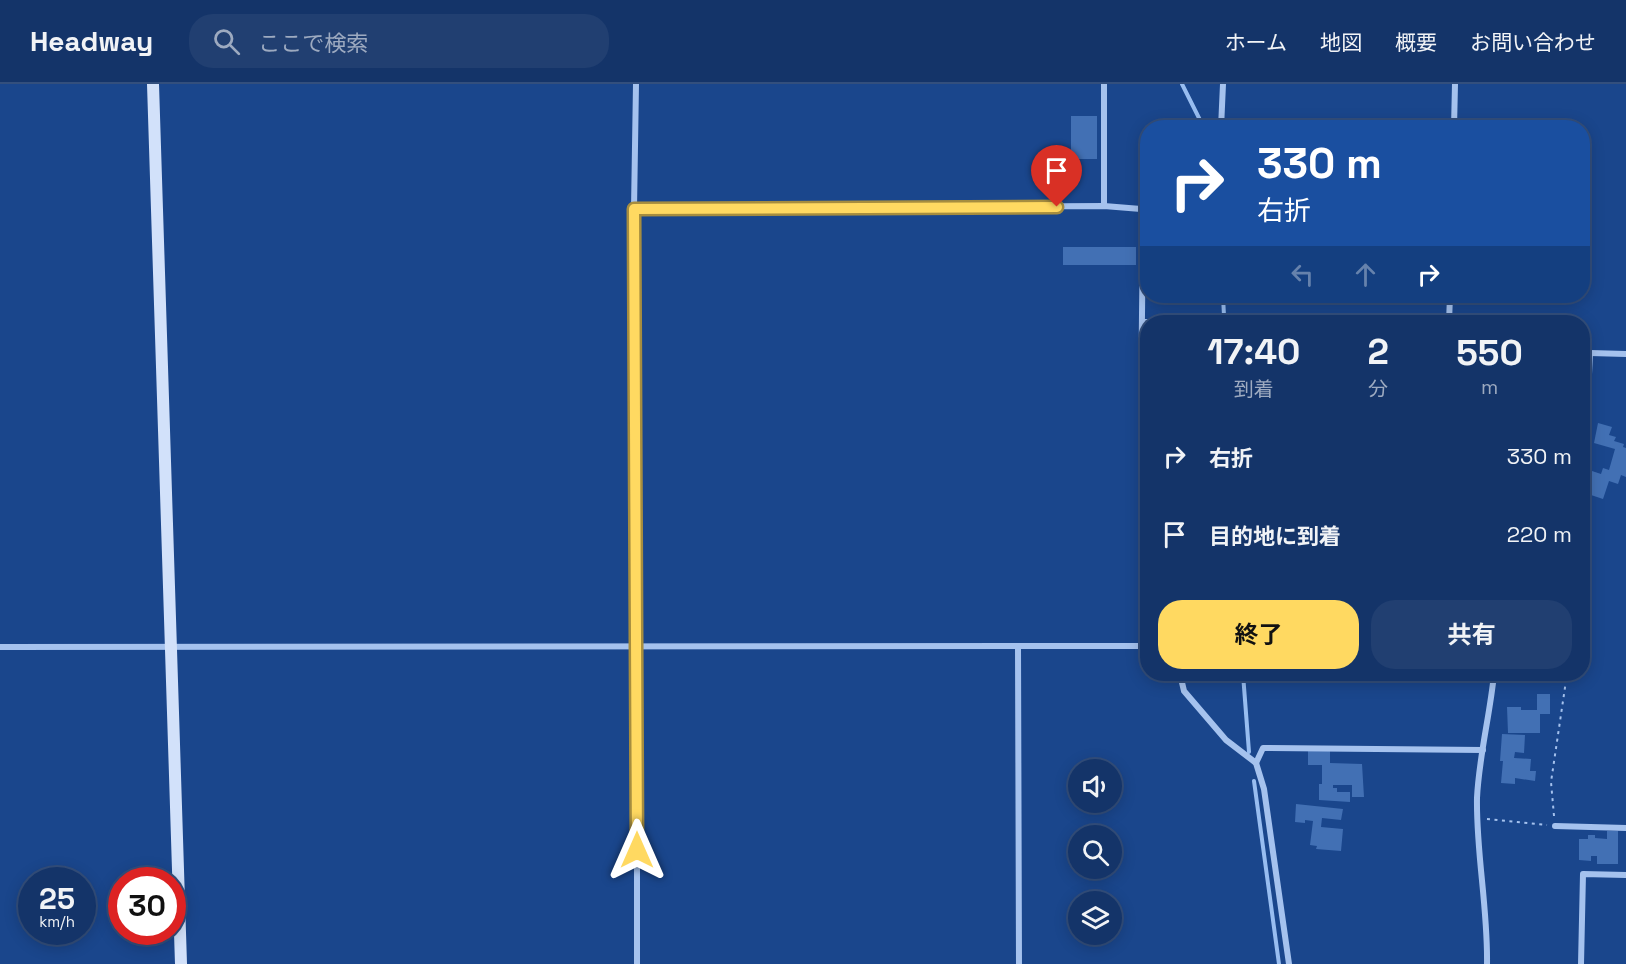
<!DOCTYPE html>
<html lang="ja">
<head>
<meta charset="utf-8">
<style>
	body { margin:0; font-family:"Space Grotesk","Noto Sans JP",sans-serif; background:#213f71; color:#f1f3f6; height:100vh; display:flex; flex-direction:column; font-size:22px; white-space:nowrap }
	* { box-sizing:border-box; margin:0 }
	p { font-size:20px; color:#9daac0 }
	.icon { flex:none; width:33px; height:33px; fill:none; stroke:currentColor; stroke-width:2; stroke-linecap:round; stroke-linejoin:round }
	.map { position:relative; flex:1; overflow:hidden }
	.sheet { position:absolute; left:1140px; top:231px; width:450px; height:366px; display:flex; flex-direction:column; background:#143469; border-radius:24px; box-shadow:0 3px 15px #0003,0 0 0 2px #334f7d }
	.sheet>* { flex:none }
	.guide { position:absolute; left:1140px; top:36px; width:450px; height:183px; border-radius:24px; box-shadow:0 3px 15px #0003,0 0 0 2px #334f7d; background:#1a4fa0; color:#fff; overflow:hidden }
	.buttons { position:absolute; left:1068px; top:675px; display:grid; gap:12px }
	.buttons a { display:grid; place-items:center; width:54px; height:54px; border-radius:50%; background:#143469; box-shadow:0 3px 15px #0003,0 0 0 2px #334f7d; font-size:30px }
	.speed { position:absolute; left:18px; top:783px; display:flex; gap:12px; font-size:30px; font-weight:700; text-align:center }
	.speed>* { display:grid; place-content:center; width:78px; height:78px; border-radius:50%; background:#143469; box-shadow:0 3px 15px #0003,0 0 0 2px #334f7d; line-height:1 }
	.speed small { font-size:15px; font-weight:400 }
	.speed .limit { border:9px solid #d22; background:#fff; color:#111 }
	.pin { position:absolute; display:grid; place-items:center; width:51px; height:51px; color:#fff; margin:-62px -26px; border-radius:50% 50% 50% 0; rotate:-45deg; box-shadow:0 0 6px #0007 }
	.pin .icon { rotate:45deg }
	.me { position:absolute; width:66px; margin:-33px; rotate:0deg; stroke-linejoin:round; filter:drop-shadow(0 0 4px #0008) }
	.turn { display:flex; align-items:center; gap:21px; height:126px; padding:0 18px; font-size:27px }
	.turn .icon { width:78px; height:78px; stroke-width:2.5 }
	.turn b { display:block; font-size:42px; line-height:51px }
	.lanes { display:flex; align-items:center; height:57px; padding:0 18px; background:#0003; justify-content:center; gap:30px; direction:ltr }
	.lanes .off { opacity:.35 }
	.eta { display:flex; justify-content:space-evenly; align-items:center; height:102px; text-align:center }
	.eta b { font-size:36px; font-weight:700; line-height:42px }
	.primary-button { display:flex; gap:12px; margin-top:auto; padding:12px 18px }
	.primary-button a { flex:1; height:69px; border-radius:24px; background:#ffd961; color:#111; font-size:24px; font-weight:700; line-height:69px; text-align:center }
	.primary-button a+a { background:#213f71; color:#f1f3f6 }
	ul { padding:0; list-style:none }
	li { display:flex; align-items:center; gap:18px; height:78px; padding:0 18px }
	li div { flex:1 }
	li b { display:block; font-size:22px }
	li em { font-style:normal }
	header { display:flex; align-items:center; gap:36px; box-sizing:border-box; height:84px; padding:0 30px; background:#143469; border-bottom:2px solid #334f7d }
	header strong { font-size:28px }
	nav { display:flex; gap:33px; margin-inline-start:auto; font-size:21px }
	.search { width:420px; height:54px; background:#213f71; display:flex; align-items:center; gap:15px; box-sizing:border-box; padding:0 21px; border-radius:24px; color:#9daac0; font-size:22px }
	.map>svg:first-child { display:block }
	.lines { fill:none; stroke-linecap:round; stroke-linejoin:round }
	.stream { stroke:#98bdf0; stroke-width:4 }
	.building { fill:#4270b4 }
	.path { stroke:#a5c2ee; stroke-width:2; stroke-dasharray:3 4.5; stroke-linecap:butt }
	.street { stroke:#a5c2ee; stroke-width:6 }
	.secondary { stroke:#d2e1fa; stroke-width:12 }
	.route-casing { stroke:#a68d3f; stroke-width:15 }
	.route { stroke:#ffd961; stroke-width:10 }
</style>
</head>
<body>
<header>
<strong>Headway</strong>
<div class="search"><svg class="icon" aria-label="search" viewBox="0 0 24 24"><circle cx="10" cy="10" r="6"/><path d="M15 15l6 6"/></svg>ここで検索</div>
<nav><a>ホーム</a><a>地図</a><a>概要</a><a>お問い合わせ</a></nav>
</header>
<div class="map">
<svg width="1626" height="880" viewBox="0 0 1626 880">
	<rect width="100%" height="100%" fill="#1a468c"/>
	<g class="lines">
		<g class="stream">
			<path d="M1182,0L1204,44"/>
			<path d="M1221,238L1224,232L1223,212"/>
			<path d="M1243,590L1249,668"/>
			<path d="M1254,697L1279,880"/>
		</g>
	</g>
	<g class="building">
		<rect x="1071" y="32" width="26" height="43"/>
		<rect x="1063" y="163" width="73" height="18"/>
		<path d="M1598,339L1612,343L1609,351L1616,353L1614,357L1624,360L1623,363L1626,364V393L1621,391L1618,400L1609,397L1603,415L1585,409L1592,387L1601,390L1603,384L1609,386L1615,365L1594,359Z"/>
		<path d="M1537,610H1550V630H1540V649H1508L1507,623H1521V626H1537Z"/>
		<path d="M1502,650L1525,651L1524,669L1515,668L1514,674L1531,675L1530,687H1536L1535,697L1515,694V700L1501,699L1503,677H1500Z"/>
		<path d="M1308,667H1330V679L1362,680L1364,713H1352V701H1333V704H1337V708H1350V718L1319,716V700H1322V681H1308Z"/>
		<path d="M1296,720L1343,725L1341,736L1322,734L1321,743L1343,745L1341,767L1316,765L1317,762L1310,761L1313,737L1305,736V739L1295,738Z"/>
		<path d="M1607,747H1618V780H1597V772H1591V777L1579,776V755H1588V751H1595V754L1607,755Z"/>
	</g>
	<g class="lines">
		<g class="path">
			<path d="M1554,732L1551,698L1567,590"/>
			<path d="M1487,735L1547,741"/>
		</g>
		<g class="street">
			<path d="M636,0L634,125L637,562V880"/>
			<path d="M1221,44L1223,0"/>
			<path d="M1454,44L1455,0"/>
			<path d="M1104,122V0"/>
			<path d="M634,125L1104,122L1141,125L1143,143L1141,318L1143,412L1148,434"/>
			<path d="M1142,238H1199"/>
			<path d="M1449,238L1450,212"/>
			<path d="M1582,269H1590L1587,332L1582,356"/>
			<path d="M1590,269L1626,270"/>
			<path d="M1018,562L1019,880"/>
			<path d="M0,563L1148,562"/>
			<path d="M1180,590L1184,607L1226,656L1256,679L1264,705L1289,880"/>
			<path d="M1256,679L1263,664L1483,666"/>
			<path d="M1555,742L1626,744"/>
			<path d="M1487,880C1488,824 1476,769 1477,714C1479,672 1490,631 1494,590"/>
			<path d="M1581,880L1583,790L1626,791"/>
		</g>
		<path class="secondary" d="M153,0L181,880"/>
	</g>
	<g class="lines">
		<defs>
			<path id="route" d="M637,766L634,125L1057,123"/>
		</defs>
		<use href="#route" class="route-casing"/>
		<use href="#route" class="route"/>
	</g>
</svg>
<div class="buttons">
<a><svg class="icon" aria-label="sound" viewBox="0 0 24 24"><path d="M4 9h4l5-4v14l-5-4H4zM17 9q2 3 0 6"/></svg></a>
<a><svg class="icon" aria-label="search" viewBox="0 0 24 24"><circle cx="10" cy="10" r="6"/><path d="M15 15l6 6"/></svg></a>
<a><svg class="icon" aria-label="layers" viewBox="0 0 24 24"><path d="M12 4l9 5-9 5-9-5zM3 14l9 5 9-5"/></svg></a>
</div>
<div class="speed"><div>25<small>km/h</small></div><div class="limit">30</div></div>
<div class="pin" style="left:1057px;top:123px;background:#d93025"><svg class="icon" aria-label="arrive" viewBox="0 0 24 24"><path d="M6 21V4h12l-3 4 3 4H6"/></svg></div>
<svg class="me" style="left:637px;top:766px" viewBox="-20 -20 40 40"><path d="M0-17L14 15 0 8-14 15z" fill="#ffd961" stroke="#fff" stroke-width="4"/></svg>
<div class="guide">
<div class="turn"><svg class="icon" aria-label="right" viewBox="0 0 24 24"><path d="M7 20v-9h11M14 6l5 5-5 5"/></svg><div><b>330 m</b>右折</div></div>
<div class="lanes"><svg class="icon off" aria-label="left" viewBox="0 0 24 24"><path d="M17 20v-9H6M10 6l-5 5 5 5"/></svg><svg class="icon off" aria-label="ahead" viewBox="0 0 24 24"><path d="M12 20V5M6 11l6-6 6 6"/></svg><svg class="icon" aria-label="right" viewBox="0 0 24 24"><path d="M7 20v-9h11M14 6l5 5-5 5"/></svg></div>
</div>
<section class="sheet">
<div class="eta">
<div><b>17:40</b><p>到着</p></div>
<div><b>2</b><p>分</p></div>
<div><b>550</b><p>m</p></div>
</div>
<ul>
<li><svg class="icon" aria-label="right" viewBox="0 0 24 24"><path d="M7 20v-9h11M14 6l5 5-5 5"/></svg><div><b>右折</b></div><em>330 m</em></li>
<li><svg class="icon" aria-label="arrive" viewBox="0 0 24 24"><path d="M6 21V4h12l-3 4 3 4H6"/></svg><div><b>目的地に到着</b></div><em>220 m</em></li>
</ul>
<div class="primary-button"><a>終了</a><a>共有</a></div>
</section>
</div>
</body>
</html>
